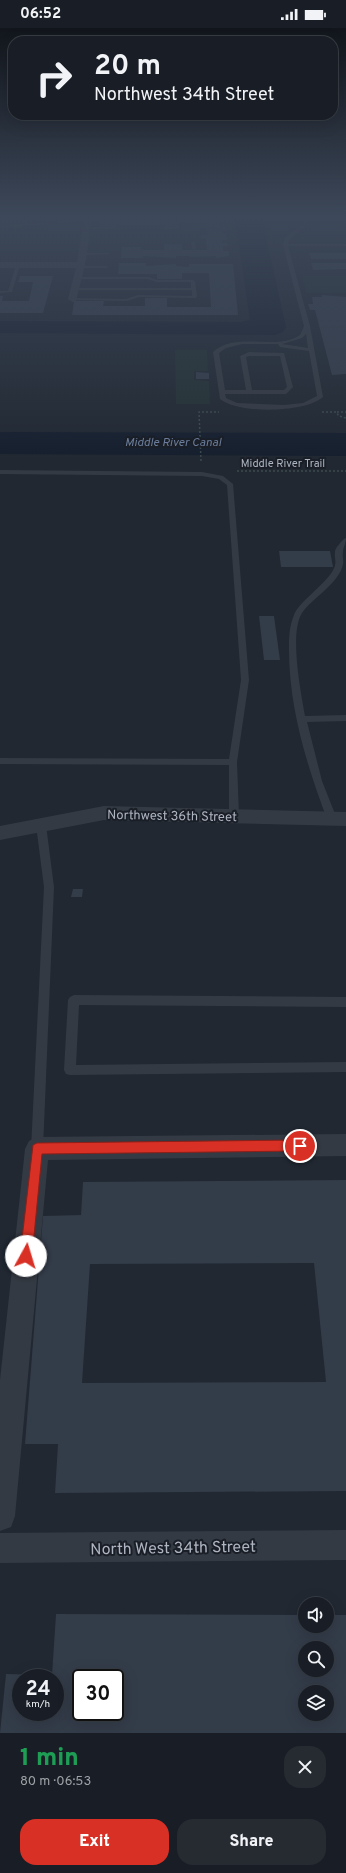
<!DOCTYPE html>
<html lang="en">
<head>
<meta charset="utf-8">
<style>
	body { margin:0; font-family:Overpass,sans-serif; background:#262b32; color:#f1f3f6; height:100vh; display:flex; flex-direction:column; font-size:15px; white-space:nowrap }
	* { box-sizing:border-box; margin:0 }
	p { font-size:13px; color:#9fa2a7 }
	.icon { flex:none; width:22px; height:22px; fill:none; stroke:currentColor; stroke-width:2; stroke-linecap:round; stroke-linejoin:round }
	.map { position:relative; height:1705px; overflow:hidden }
	.panel { display:flex; flex-direction:column; background:#191e26; flex:1 }
	.panel>* { flex:none }
	.hud { position:absolute; left:8px; top:8px; width:330px; height:84px; border-radius:16px; box-shadow:0 4px 16px #0002,0 0 0 1px #373c43; background:#191e26; color:#f1f3f6; overflow:hidden }
	.tools { position:absolute; left:298px; top:1569px; display:grid; gap:8px }
	.tools a { display:grid; place-items:center; width:36px; height:36px; border-radius:50%; background:#191e26; box-shadow:0 4px 16px #0002,0 0 0 1px #373c43; font-size:20px }
	.speed { position:absolute; left:12px; top:1641px; display:flex; gap:8px; font-size:20px; font-weight:700; text-align:center }
	.speed>* { display:grid; place-content:center; width:52px; height:52px; border-radius:50%; background:#191e26; box-shadow:0 4px 16px #0002,0 0 0 1px #373c43; line-height:1 }
	.speed small { font-size:10px; font-weight:400 }
	.speed .limit { border:2px solid #111; border-radius:6px; background:#fff; color:#111 }
	.pin { position:absolute; display:grid; place-items:center; width:34px; height:34px; color:#fff; margin:-17px; border:2px solid #fff; border-radius:50%; box-shadow:0 1px 4px #0007 }
	.me { position:absolute; width:44px; margin:-22px; rotate:6deg; stroke-linejoin:round; filter:drop-shadow(0 0 3px #0008) }
	.turn { display:flex; align-items:center; gap:14px; height:84px; padding:0 20px; font-size:18px }
	.turn .icon { width:52px; height:52px; stroke-width:2.5 }
	.turn b { display:block; font-size:28px; line-height:34px }
	.round { display:grid; place-items:center; flex:none; width:42px; height:42px; border-radius:16px; background:#262b32 }
	.headline { display:flex; align-items:center; justify-content:space-between; height:68px; padding:0 20px }
	h1 { font-size:24px; font-weight:800; line-height:30px; color:#1e9e55 }
	.button { display:flex; gap:8px; margin-top:auto; padding:8px 20px }
	.button a { flex:1; height:46px; border-radius:16px; background:#d93025; color:#fff; font-size:16px; font-weight:800; line-height:46px; text-align:center }
	.button a+a { background:#262b32; color:#f1f3f6 }
	.status { display:flex; justify-content:space-between; align-items:center; height:28px; padding:0 20px; background:#191e26; direction:ltr }
	.status svg { height:11px; fill:currentColor }
	.map>svg:first-child { display:block }
	.green { fill:#233133 }
	.water { fill:#161f2e }
	.building { fill:#333c49; fill-rule:evenodd }
	.lines { fill:none; stroke-linecap:round; stroke-linejoin:round }
	.path { stroke:#3b4a4c; stroke-width:1.5; stroke-dasharray:2 2; stroke-linecap:butt }
	.service { fill:#343a43; fill-rule:evenodd }
	.minor { fill:#343a43; fill-rule:evenodd }
	.route { fill:#d93025; stroke:#8d1f18 }
	.labels { text-anchor:middle; stroke-width:4; stroke-linejoin:round; paint-order:stroke }
	.far-street-label { font-size:11px; fill:#aeb4c0; stroke:#1a1f27 }
	.far-water-label { font-size:12px; font-style:italic; fill:#6b7d9b; stroke:#1a1f27 }
	.street-label { font-size:13px; fill:#aeb4c0; stroke:#1a1f27 }
	.near-street-label { font-size:16px; fill:#aeb4c0; stroke:#1a1f27 }
</style>
</head>
<body>
<div class="status"><b>06:52</b><svg viewBox="0 0 49 12"><path d="M0 12V9h3v3zM5 12V6h3v6zM10 12V3h3v9zM15 12V0h3v12zM26 1h20v11H26zM47 4h2v5h-2z"/></svg></div>
<div class="map">
<svg width="346" height="1705" viewBox="0 0 346 1705">
	<rect width="100%" height="100%" fill="#212832"/>
	<g class="green">
		<path d="M302,248H346V265H306Z"/>
		<path d="M175,322H207L208,343H194V352L209,353L210,376H176Z"/>
	</g>
	<g class="water">
		<path d="M235,191H262L286,299L283,304L275,307L0,305V293L240,294L250,292Z"/>
		<path d="M0,404L346,405V428L0,426Z"/>
	</g>
	<g class="building">
		<path d="M125,191H224L225,193H220V198H226L227,202H222V205H226L227,212H222V215H227L228,218H223V223H229V228L216,230V228L190,229V228H176V230L143,228L142,230H121L122,219H141V222H164V216H182V222H207L206,210H201V207H208L207,195H179V201H164V197H117L116,201H91L92,199H100L101,192Z"/>
		<path d="M309,225H346V231H311Z"/>
		<path d="M119,235H146V238L176,236V238L189,239V236H233L238,287H72L74,273H104L103,278H145V270H167V279H211L209,245H182V251H157V246H118Z"/>
		<path d="M311,235H346V241L313,242Z"/>
		<path d="M20,248H53L43,285H0V268H3L2,273H29L33,254H18Z"/>
		<path d="M322,267L346,269V346L332,347L315,282H310L308,276H313L312,269H322Z"/>
		<path d="M196,344L209,345V351H196Z"/>
		<path d="M279,523H330L333,539H281Z"/>
		<path d="M259,588H274L280,632H264Z"/>
		<path d="M73,861H83L82,869H71Z"/>
		<path d="M346,1152V1463L55,1465L58,1416H25L43,1188L81,1187L83,1154ZM314,1235L326,1354L82,1355L90,1236Z"/>
		<path d="M56,1586L305,1587V1598H327V1587H346V1705H0L6,1646L52,1647ZM305,1620H327V1642H305ZM21,1650H55V1684H21ZM81,1650H115V1684H81ZM305,1664H327V1686H305Z"/>
	</g>
	<g class="lines">
		<g class="path">
			<path d="M322,384H336L339,388L346,390"/>
			<path d="M337,384H346"/>
			<path d="M201,433L199,384H219"/>
			<path d="M237,443H346"/>
		</g>
		<g class="service">
			<path d="M23,191H27L29,196L86,191L90,192L0,200V198L25,196Z"/>
			<path d="M305,191H309C306,202 291,205 288,216H346V218H288L310,298L323,369C305,385 238,386 220,371L213,324C237,302 276,324 300,307L304,298L283,217L285,210L304,195ZM306,306L308,320L282,316L302,310ZM242,316H278L280,319L309,323L317,368L303,375L284,377L237,375L226,370L225,366H286L293,359L284,325L249,324L240,328L246,362H225L219,325L226,320ZM249,328H280L287,359L284,362H252L246,329Z"/>
			<path d="M191,213L195,214L196,222L192,221Z"/>
			<path d="M83,225H108L110,226L81,227Z"/>
			<path d="M18,236L20,237L12,264L0,265V263H8L16,237Z"/>
			<path d="M80,238H106L108,239L106,240H78Z"/>
			<path d="M78,249H149L157,252H193L195,253L197,269L195,270L139,269L127,273L73,272L71,270L126,271L138,267L192,268V262H73L75,260H191V254H156L148,251H76Z"/>
			<path d="M0,442L202,444L223,448L233,456L249,652L237,734L239,788L237,790L234,791L229,788V737L0,736V730L229,731L241,652L227,457L219,451L202,448L0,446Z"/>
			<path d="M346,510C346,516 343,519 343,524C342,528 344,533 343,536C339,556 313,569 302,585C289,605 301,665 305,688L346,687V693L307,694L322,753L337,791L332,795L327,791C307,738 289,680 289,622C289,610 289,599 294,587C298,575 324,557 332,544C338,535 334,532 335,523C336,519 341,514 344,511Z"/>
			<path d="M41,793L46,797L54,859L43,1121L41,1125L37,1127L33,1125L31,1121L44,859L36,797Z"/>
			<path d="M74,967L346,969V979L79,977L76,1037L346,1034V1044L70,1047L66,1046L64,1042L68,972L70,969Z"/>
		</g>
		<g class="minor">
			<path d="M84,191H92L85,237L76,273L73,274L68,271L76,240H0V234H77Z"/>
			<path d="M104,778L346,784V798L104,792L0,812V798Z"/>
			<path d="M346,1106V1128L48,1132L15,1488L11,1499L0,1503V1352L25,1121L29,1113L37,1109Z"/>
			<path d="M346,1502V1532L0,1535V1505Z"/>
		</g>
	</g>
	<linearGradient id="sky" x2="0" y2="1"><stop stop-color="#12161c"/><stop offset="0.44" stop-color="#3d485a"/><stop offset="1" stop-color="#3d485a" stop-opacity="0"/></linearGradient>
	<rect width="346" height="430" fill="url(#sky)"/>
	<path class="route" d="M300,1112L304,1114L305,1118L304,1122L300,1123L42,1126L32,1228L30,1232L26,1234L22,1232L20,1228L33,1117L37,1115Z"/>
	<g class="labels">
		<g class="far-street-label">
			<text x="283" y="439">Middle River Trail</text>
		</g>
		<g class="far-water-label">
			<text x="173" y="418">Middle River Canal</text>
		</g>
		<g class="street-label">
			<text transform="translate(172 787) rotate(1)" y="5">Northwest 36th Street</text>
		</g>
		<g class="near-street-label">
			<text transform="translate(173 1519) rotate(-1)" y="6">North West 34th Street</text>
		</g>
	</g>
</svg>
<div class="tools">
<a><svg class="icon" aria-label="sound" viewBox="0 0 24 24"><path d="M4 9h4l5-4v14l-5-4H4zM17 9q2 3 0 6"/></svg></a>
<a><svg class="icon" aria-label="search" viewBox="0 0 24 24"><circle cx="10" cy="10" r="6"/><path d="M15 15l6 6"/></svg></a>
<a><svg class="icon" aria-label="layers" viewBox="0 0 24 24"><path d="M12 4l9 5-9 5-9-5zM3 14l9 5 9-5"/></svg></a>
</div>
<div class="speed"><div>24<small>km/h</small></div><div class="limit">30</div></div>
<div class="pin" style="left:300px;top:1118px;background:#d93025"><svg class="icon" aria-label="arrive" viewBox="0 0 24 24"><path d="M6 21V4h12l-3 4 3 4H6"/></svg></div>
<svg class="me" style="left:26px;top:1228px" viewBox="-20 -20 40 40"><circle r="19" fill="#fff"/><path d="M0-13L10 11 0 6-10 11z" fill="#d93025"/></svg>
<div class="hud">
<div class="turn"><svg class="icon" aria-label="right" viewBox="0 0 24 24"><path d="M7 20v-9h11M14 6l5 5-5 5"/></svg><div><b>20 m</b>Northwest 34th Street</div></div>
</div>
</div>
<section class="panel">
<div class="headline"><div><h1>1 min</h1><p>80 m · 06:53</p></div><a class="round"><svg class="icon" aria-label="close" viewBox="0 0 24 24"><path d="M6 6l12 12M18 6L6 18"/></svg></a></div>
<div class="button"><a>Exit</a><a>Share</a></div>
</section>
</body>
</html>
